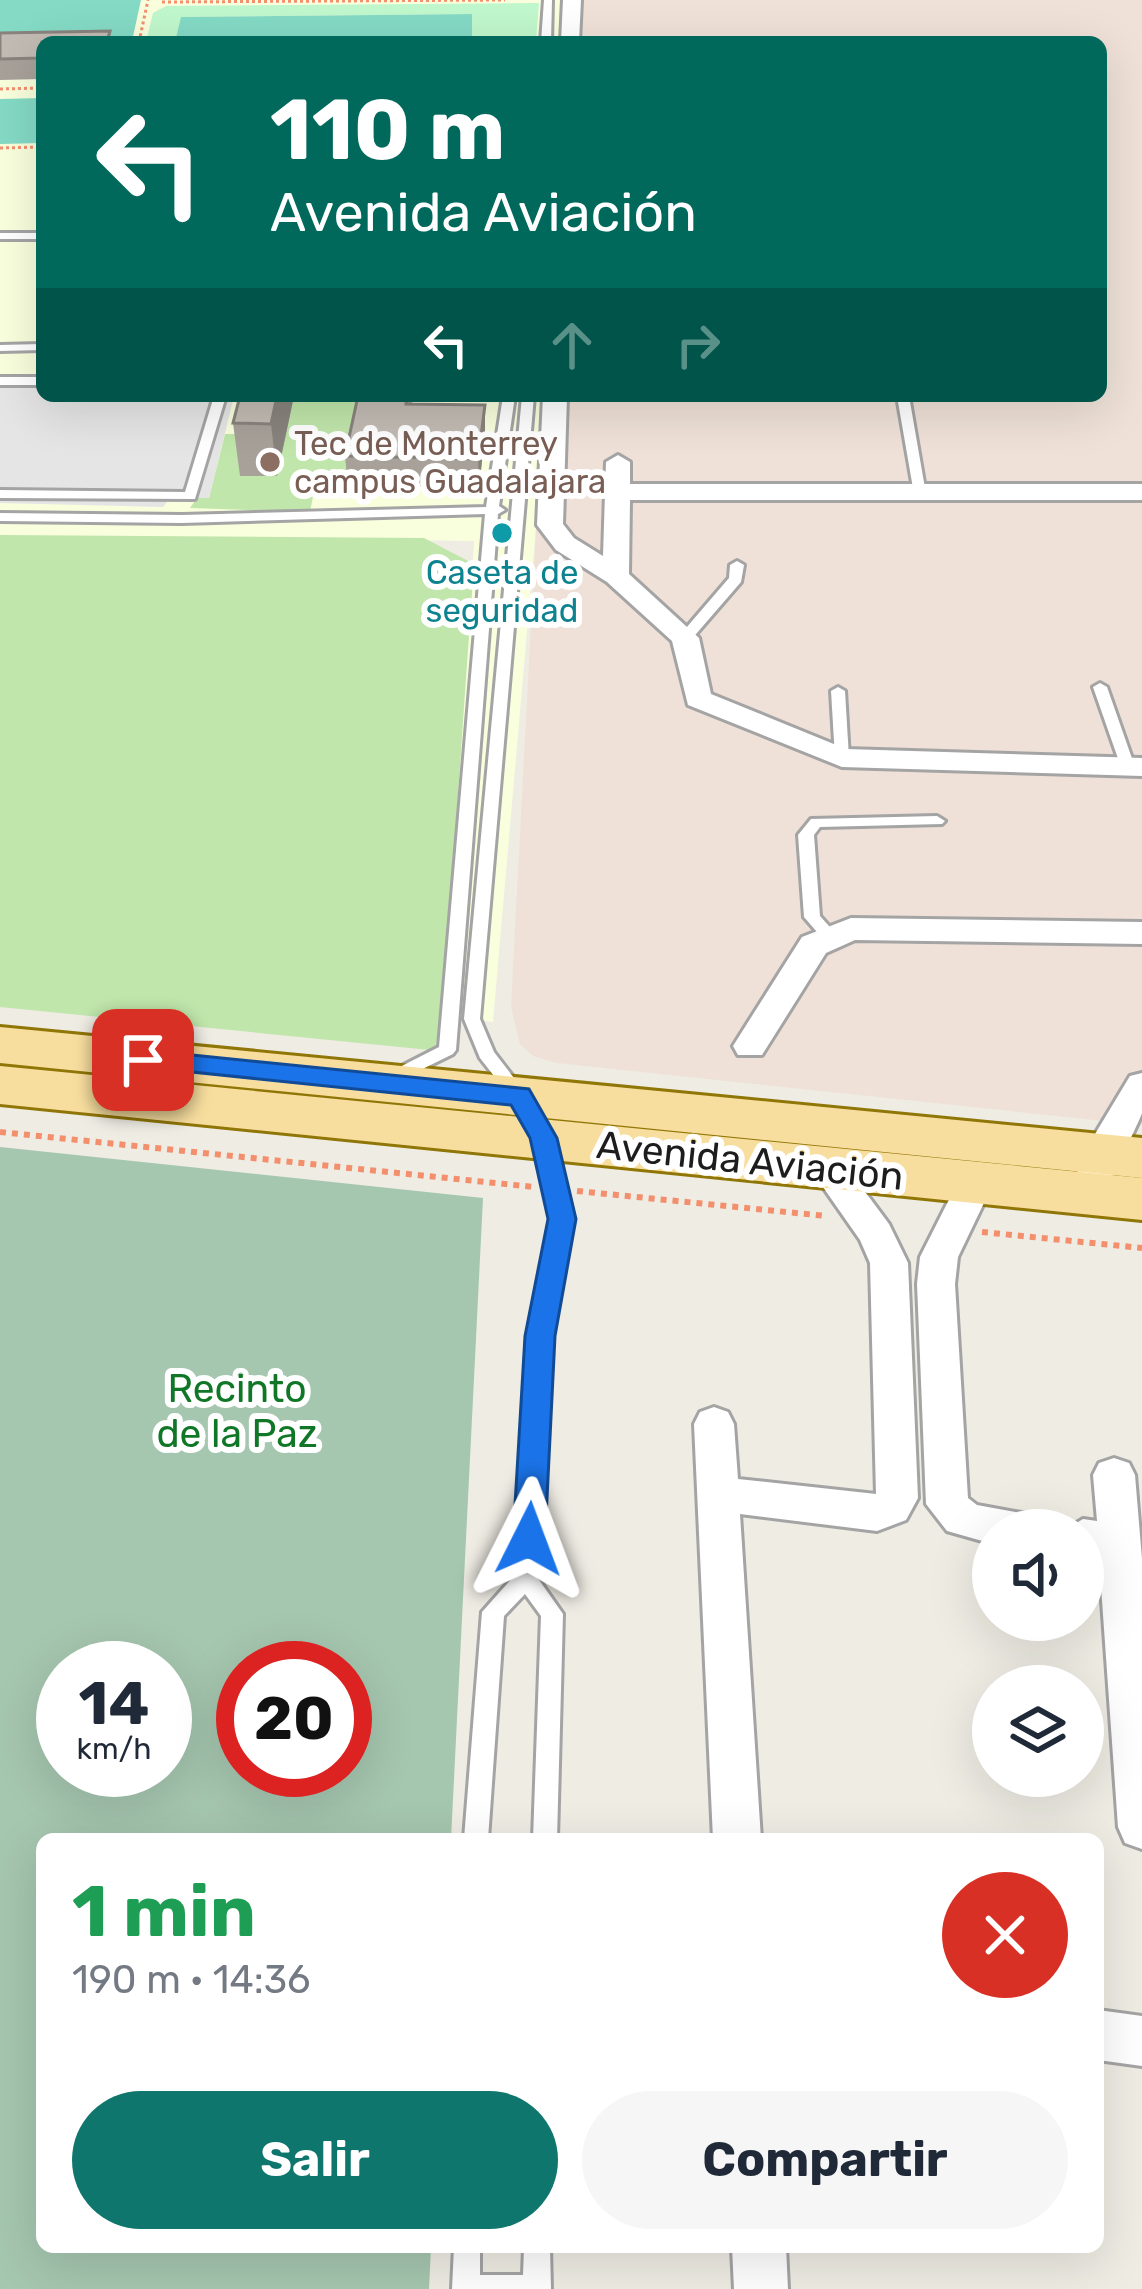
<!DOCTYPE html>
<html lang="es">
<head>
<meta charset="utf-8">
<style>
	body { margin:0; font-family:Rubik,sans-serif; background:#f6f6f7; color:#1f2937; height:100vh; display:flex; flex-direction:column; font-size:45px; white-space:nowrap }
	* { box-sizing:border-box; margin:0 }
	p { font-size:39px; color:#747a83 }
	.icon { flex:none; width:66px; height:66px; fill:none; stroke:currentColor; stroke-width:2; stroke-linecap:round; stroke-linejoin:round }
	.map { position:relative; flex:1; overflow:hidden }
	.sheet { position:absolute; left:36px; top:1833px; width:1068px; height:420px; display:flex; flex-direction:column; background:#fff; border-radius:18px; box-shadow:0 12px 48px #0002 }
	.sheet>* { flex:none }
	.guide { position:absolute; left:36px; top:36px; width:1071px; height:366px; border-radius:18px; box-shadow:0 12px 48px #0002; background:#00695c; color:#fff; overflow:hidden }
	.controls { position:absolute; left:972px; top:1509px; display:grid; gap:24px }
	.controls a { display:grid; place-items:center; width:132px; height:132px; border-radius:50%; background:#fff; box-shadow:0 12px 48px #0002; font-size:60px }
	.speed { position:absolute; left:36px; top:1641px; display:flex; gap:24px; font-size:60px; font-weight:700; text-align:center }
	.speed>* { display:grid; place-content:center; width:156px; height:156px; border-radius:50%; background:#fff; box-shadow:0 12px 48px #0002; line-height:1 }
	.speed small { font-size:30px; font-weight:400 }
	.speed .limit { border:18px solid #d22; background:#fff; color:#111 }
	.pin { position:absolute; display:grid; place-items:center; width:102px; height:102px; color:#fff; margin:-51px; border-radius:24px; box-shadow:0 6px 18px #0006 }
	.me { position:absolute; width:132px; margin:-66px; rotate:3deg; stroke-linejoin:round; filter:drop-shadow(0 0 9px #0008) }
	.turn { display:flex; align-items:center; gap:42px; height:252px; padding:0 36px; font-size:54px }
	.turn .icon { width:156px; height:156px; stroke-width:2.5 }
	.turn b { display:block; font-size:84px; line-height:102px }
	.lanes { display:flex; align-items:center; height:114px; padding:0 36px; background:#0003; justify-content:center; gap:60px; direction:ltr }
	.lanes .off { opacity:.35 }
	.round { display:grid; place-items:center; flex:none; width:126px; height:126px; border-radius:63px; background:#f6f6f7 }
	.summary { display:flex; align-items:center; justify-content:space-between; height:204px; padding:0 36px }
	h1 { font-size:72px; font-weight:700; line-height:90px; color:#1e9e55 }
	.button { display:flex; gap:24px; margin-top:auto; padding:24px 36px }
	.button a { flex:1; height:138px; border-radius:72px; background:#0f766e; color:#fff; font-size:48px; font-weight:700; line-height:138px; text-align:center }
	.button a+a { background:#f6f6f7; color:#1f2937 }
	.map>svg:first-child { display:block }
	.education { fill:#f9fedd }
	.military { fill:#efe1d7 }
	.grass { fill:#c0e6ab }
	.cemetery { fill:#a5c6af; fill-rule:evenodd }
	.park { fill:#c1f7cd }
	.pitch { fill:#84dac5 }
	.parking { fill:#e5e5e5 }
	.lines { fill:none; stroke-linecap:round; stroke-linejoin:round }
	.service-casing { stroke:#a4a4a4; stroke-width:6 }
	.minor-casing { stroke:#a4a4a4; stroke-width:6 }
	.primary-casing { stroke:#907606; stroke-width:6 }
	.path-far1 { stroke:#f48f6e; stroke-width:3; stroke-dasharray:3 3; stroke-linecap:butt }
	.path { stroke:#f48f6e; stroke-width:6; stroke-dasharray:6 6; stroke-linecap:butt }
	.service { fill:#fff; fill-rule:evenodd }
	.minor { fill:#fff; fill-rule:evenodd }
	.primary { fill:#f8de9e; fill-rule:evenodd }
	.wall { fill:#a7a19a }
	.shaded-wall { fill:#88837d }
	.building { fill:#c2bbb3; stroke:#88837d; stroke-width:3 }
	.route { fill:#1a73e8; stroke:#114b97; stroke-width:3 }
	.education-dot { fill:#8d6e63; stroke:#fff; stroke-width:4.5 }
	.culture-dot { fill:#0f9aa8; stroke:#fff; stroke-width:4.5 }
	.labels { text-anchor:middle; stroke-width:12; stroke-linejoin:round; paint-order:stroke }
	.far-education-label { font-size:33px; fill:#785e54; stroke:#fff; text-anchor:start }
	.far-culture-label { font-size:33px; fill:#0d838f; stroke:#fff }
	.street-label { font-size:39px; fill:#1d1d1d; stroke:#fff }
	.park-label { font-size:39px; fill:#107727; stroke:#fff }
</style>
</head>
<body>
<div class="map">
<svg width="1142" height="2289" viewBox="0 0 1142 2289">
	<rect width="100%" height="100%" fill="#eeece3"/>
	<path class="education" d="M0,0H560L559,42H42V396H543L536,528L493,1022L444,1015L474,541L0,536Z"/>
	<path class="military" d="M560,0H1142V1125L557,1063L533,1056L520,1044L511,1007L543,396H1101V42H559Z"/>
	<g class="grass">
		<path d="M293,400L365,401L349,482L316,481L310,512L190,508L197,498H209L225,434H250L276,476Z"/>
		<path d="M0,535L424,538L474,564L440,1051L0,1007Z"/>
	</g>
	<path class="cemetery" d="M0,1147L483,1198L451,1839H42V2247H431L429,2289H0ZM63,1668H165V1770H63ZM243,1668H345V1770H243Z"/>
	<path class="park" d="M539,3L536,42H472L471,14L182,17L175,42H146L153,13L166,6Z"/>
	<g class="pitch">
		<path d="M0,0H141L132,41L0,43Z"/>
		<path d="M472,14V42H175L181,17Z"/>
		<path d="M42,98V143L0,144V99Z"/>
	</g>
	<path class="parking" d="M0,376L42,377V396H234L209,498H170L163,507L0,503Z"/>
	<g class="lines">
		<defs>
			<g id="service">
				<path d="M544,0H552L551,42H541Z"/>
				<rect x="0" y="233" width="42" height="6"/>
				<path d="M42,344V350L0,351V345Z"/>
				<rect x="0" y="377" width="42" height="8"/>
				<path d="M214,396H226L195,499L0,498V490L185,492Z"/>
				<path d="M503,396H515L499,506L505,510L498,514L456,1050L453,1054L396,1082L390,1080L387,1076L390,1072L439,1047L485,514L182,523L0,521V513L182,515L486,507Z"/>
				<path d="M522,396H534L480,1019L494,1052L527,1095L518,1101L512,1099L480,1058L464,1019Z"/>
				<path d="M897,396H909L926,494L925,497L914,494Z"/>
				<path d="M737,561L744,565L741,582L690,641H680V635L729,578L730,565Z"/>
				<path d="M1100,683L1107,687L1135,767L1133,770H1123L1121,767L1093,687Z"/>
				<path d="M838,687L845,691L849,758L842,762L835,758L831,691Z"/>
				<path d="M937,816L945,821L942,824L820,827L814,835L820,916L837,935L835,939H823L804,917L798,835L811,819Z"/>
				<path d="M544,1133L553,1140L571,1219L550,1336L537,1577L563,1614L557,1839H533L541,1616L525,1594L504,1616L488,1839H464L482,1612L515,1575L530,1336L553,1219L535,1140Z"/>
				<path d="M454,2247H480V2275H523L524,2247H550L551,2289H452Z"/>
			</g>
			<g id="minor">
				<path d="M563,0H581L579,42H561Z"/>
				<path d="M543,396H567L563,524L574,538L603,556L606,462L618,455L630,462V484H1142V500H630L629,574L699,638L711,694L846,749L1142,758V776L842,767L688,705L672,641L607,582L556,550L537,525Z"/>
				<path d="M851,918L1142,922V944L855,940L826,953L762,1055H738L733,1046L802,937Z"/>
				<path d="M1142,1073C1142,1085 1142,1101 1142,1113C1140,1120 1112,1177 1107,1187L1094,1191L1081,1187L1076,1177L1083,1154L1130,1076Z"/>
				<path d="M827,1154L840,1158L889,1224L908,1263L918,1498L906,1520L877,1531L740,1514L761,1839H713L694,1424L700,1412L714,1407L728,1412L734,1424L738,1479L876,1494L870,1263L860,1240L809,1167L814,1158Z"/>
				<path d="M976,1168L989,1172L994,1182L958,1257L955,1284L968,1498L977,1505L1043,1517L1049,1530H993V1544L947,1531L926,1504L917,1284L920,1257L963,1172Z"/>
				<path d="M1114,1458L1129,1463L1135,1475L1142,1559V1849L1125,1843L1118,1827L1099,1558L1083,1555V1530H1065L1083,1519L1097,1521L1093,1475L1099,1463Z"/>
				<path d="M1098,2010L1142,2016V2066L1098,2060Z"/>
				<path d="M732,2247H786L788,2289H734Z"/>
			</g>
			<g id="primary">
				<path d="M0,1027L1142,1138V1178L0,1063Z"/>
				<path d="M0,1066L1142,1178V1220L0,1104Z"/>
			</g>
		</defs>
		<use href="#service" class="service-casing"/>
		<use href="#minor" class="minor-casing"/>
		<use href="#primary" class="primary-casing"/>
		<g class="path-far1">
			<path d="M162,2L505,0"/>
			<path d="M139,42L148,0"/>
			<path d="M0,89L42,88"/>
			<path d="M0,148L42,147"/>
		</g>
		<g class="path">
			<path d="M0,1132L534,1187"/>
			<path d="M577,1191L826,1216"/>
			<path d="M982,1232L1142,1248"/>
		</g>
		<use href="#service" class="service"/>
		<use href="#minor" class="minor"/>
		<use href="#primary" class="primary"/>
	</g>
	<g class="wall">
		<path d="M0,33L42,42V79L0,80Z"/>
		<path d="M240,396H294L277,476H240L233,423Z"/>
		<path d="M358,396H413L412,404L485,405V434L479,488L348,486L345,456Z"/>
	</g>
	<g class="shaded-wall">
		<path d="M277,396H294L277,476L271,424Z"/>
		<path d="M485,405V434L479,488L478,459Z"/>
	</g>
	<g class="building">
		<path d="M110,31L107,42H42V58L0,59V33Z"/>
		<path d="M240,396H277L271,424L233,423Z"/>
		<path d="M358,396H407L406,404L485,405L478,459L345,456Z"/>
	</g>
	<path class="route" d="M143,1050L529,1089L557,1138L576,1219L555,1336L545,1539L540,1548L529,1553L517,1548L513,1539L525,1336L548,1219L530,1138L511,1105L134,1066L130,1060Z"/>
	<circle class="education-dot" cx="270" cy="462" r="12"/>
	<circle class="culture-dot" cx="502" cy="533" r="12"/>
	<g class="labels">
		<g class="far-education-label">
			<text x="294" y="455">Tec de Monterrey<tspan x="294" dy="38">campus Guadalajara</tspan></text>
		</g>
		<g class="far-culture-label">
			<text x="502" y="584">Caseta de<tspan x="502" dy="38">seguridad</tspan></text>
		</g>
		<g class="street-label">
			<text transform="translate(750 1160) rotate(6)" y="14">Avenida Aviación</text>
		</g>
		<g class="park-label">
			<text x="237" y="1402">Recinto<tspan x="237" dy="45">de la Paz</tspan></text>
		</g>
	</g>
</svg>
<div class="controls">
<a><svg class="icon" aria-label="sound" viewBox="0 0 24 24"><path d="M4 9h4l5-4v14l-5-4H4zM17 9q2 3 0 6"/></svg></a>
<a><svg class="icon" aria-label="layers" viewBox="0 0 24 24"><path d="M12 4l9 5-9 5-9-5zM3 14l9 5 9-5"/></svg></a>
</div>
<div class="speed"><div>14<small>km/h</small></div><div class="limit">20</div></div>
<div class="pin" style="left:143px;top:1060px;background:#d93025"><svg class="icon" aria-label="arrive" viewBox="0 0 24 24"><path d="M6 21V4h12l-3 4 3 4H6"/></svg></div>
<svg class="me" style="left:529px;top:1539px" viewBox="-20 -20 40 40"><path d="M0-17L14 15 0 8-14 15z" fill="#1a73e8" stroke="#fff" stroke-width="4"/></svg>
<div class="guide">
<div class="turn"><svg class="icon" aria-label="left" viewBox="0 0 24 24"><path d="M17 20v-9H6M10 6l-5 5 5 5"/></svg><div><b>110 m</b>Avenida Aviación</div></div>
<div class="lanes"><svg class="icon" aria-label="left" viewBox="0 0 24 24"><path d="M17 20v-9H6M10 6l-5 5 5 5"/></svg><svg class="icon off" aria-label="ahead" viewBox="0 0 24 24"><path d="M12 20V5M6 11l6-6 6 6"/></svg><svg class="icon off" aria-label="right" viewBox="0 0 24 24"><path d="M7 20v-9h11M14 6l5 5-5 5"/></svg></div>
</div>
<section class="sheet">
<div class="summary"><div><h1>1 min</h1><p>190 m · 14:36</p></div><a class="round" style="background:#d93025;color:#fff"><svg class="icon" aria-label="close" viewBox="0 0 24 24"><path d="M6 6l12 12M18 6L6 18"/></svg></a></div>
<div class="button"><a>Salir</a><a>Compartir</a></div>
</section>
</div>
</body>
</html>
